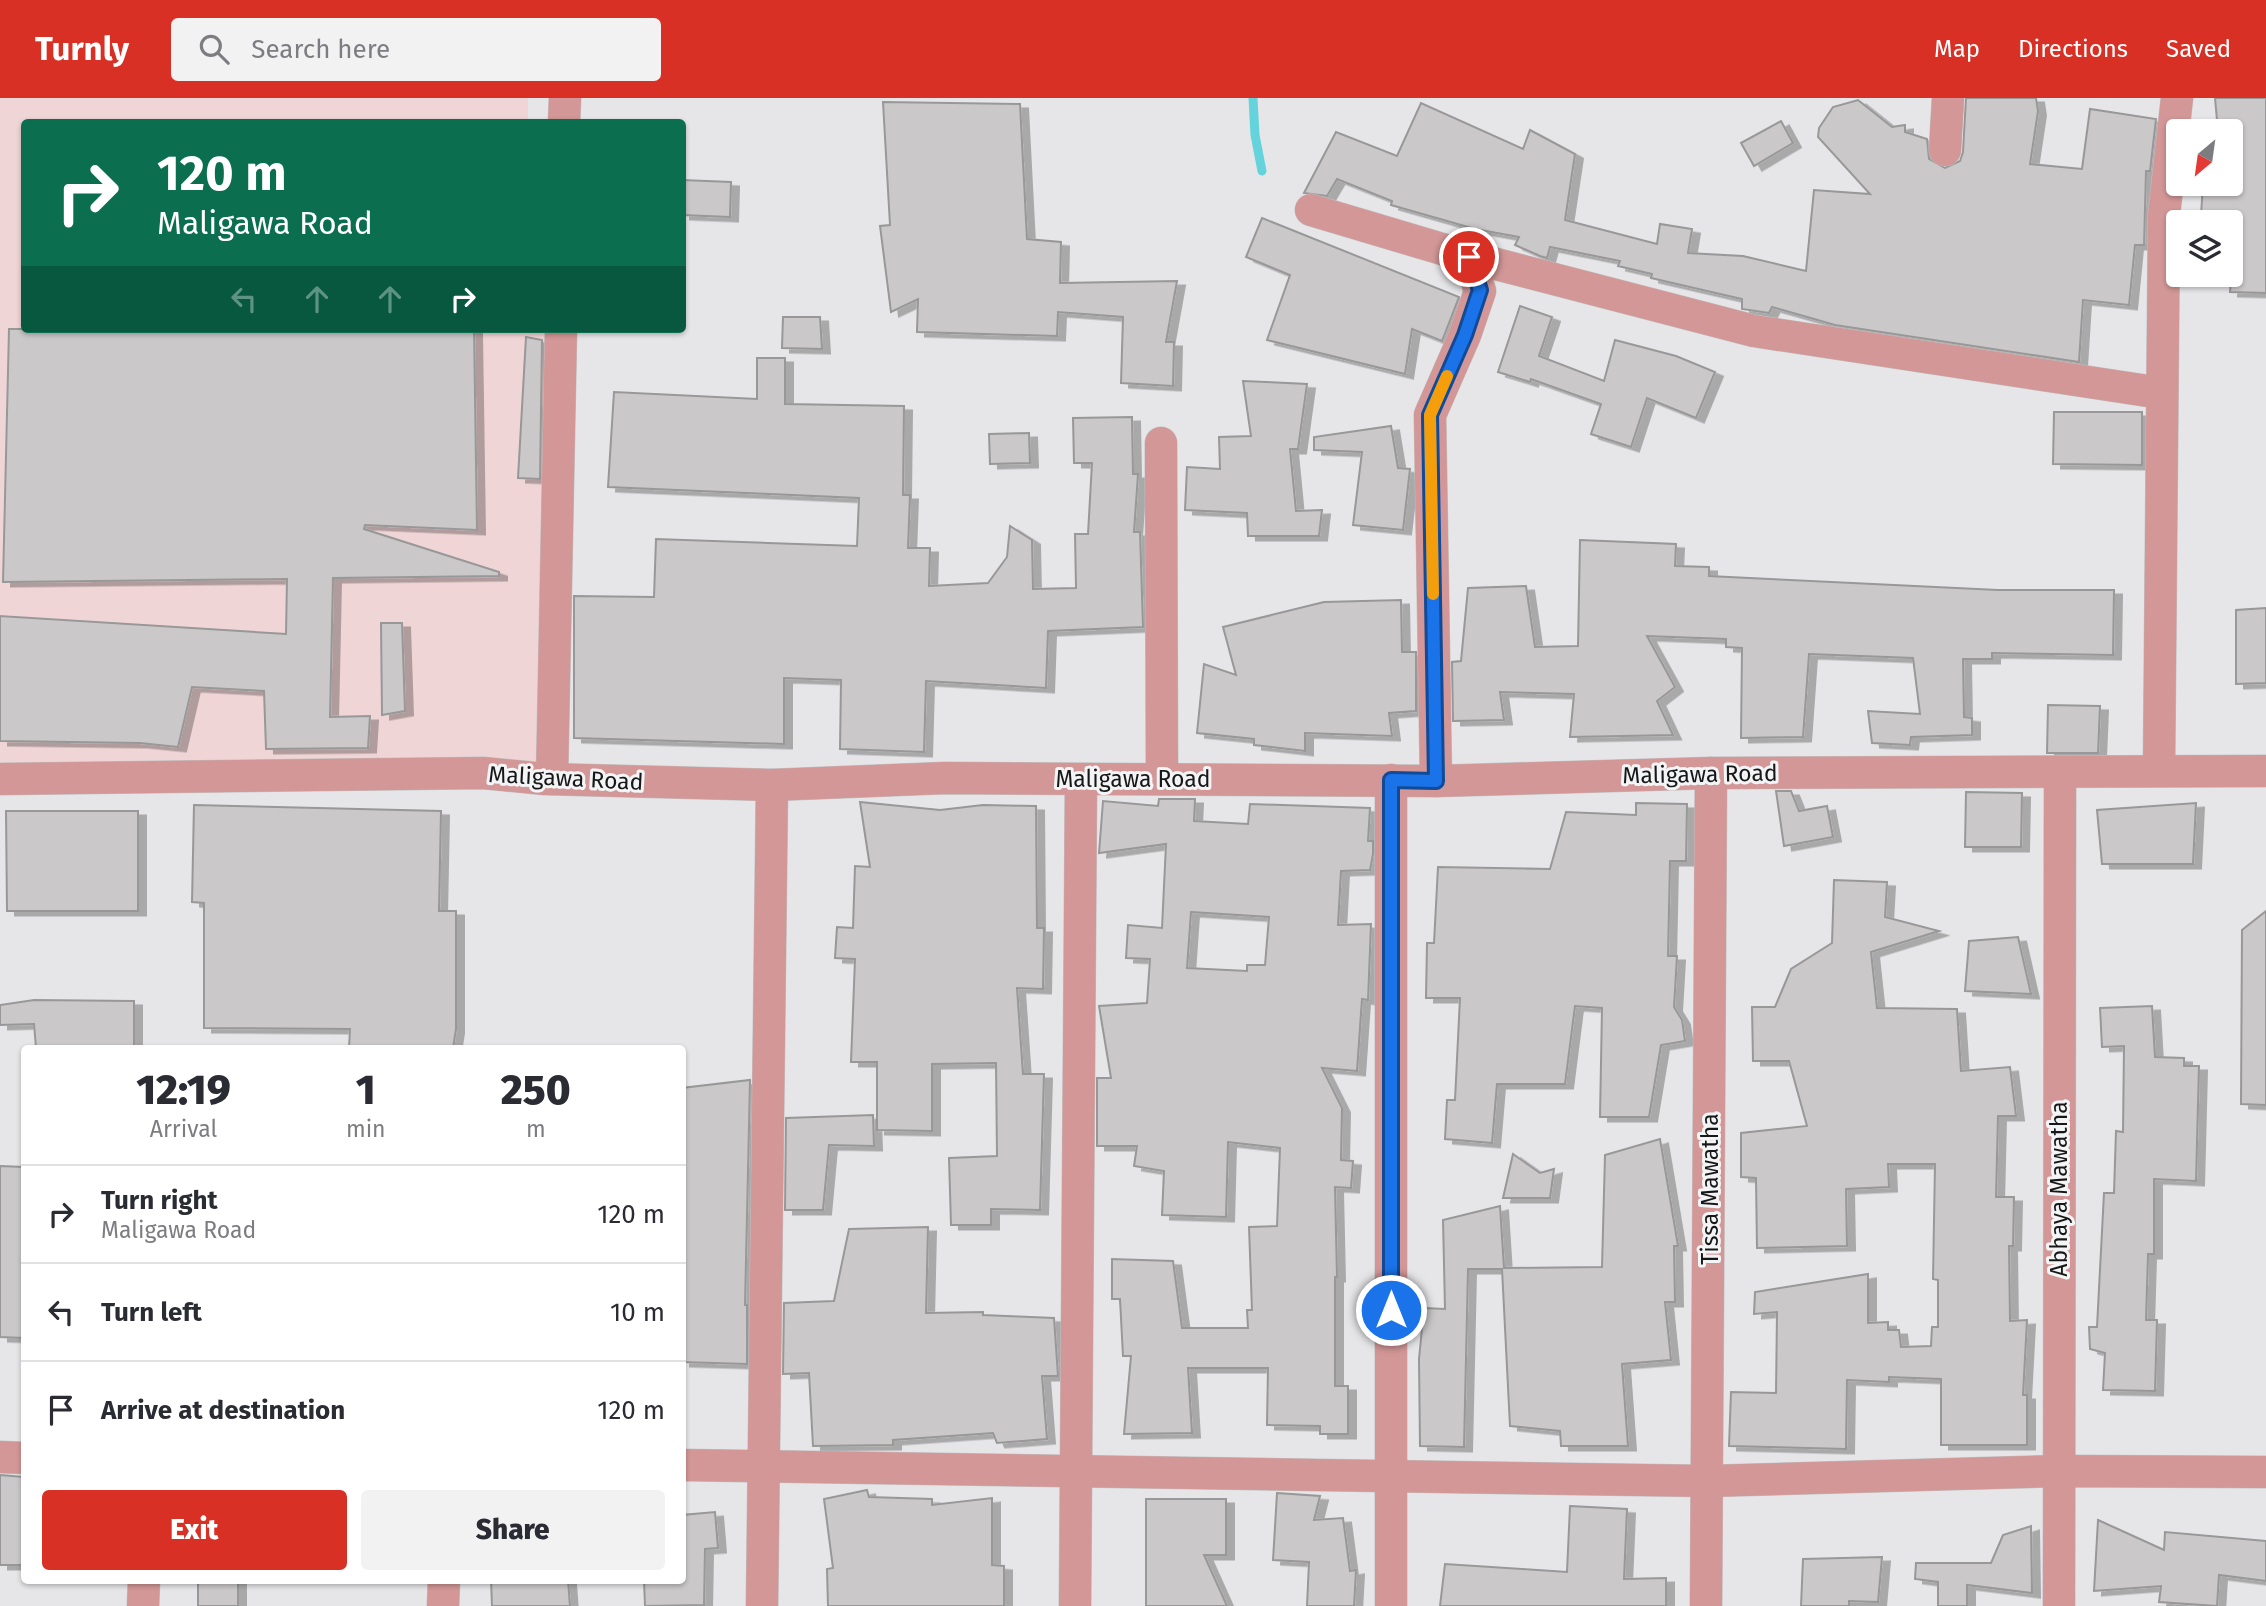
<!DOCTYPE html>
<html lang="en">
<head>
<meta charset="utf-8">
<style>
	body { margin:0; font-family:"Fira Sans",sans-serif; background:#f2f2f3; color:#2b2b33; height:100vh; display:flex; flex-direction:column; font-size:26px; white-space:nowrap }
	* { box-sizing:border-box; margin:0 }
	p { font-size:23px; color:#7c7c81 }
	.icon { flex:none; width:38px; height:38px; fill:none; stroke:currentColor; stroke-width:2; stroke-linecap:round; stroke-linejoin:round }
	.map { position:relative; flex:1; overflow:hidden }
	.sheet { position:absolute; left:21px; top:947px; width:665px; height:539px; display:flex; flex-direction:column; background:#fff; border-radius:7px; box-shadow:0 2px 5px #0004 }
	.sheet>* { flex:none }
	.guide { position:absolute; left:21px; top:21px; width:665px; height:214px; border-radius:7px; box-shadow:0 2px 5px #0004; background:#0b6e4f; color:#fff; overflow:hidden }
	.needle { width:46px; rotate:209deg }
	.fabs { position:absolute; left:2166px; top:21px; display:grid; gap:14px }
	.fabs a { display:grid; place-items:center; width:77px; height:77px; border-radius:7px; background:#fff; box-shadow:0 2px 5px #0004; font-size:35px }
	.pin { position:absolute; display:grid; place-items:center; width:60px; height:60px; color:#fff; margin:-30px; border:4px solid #fff; border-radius:50%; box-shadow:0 2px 7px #0007 }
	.me { position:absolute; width:77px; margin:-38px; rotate:0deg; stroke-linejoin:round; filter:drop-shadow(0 0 5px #0008) }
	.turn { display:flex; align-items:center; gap:24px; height:147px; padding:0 21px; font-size:32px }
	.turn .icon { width:91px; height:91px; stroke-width:2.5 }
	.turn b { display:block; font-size:49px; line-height:60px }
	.lanes { display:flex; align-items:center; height:66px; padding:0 21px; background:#0003; justify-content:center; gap:35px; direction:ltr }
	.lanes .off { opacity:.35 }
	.eta { display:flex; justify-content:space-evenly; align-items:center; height:119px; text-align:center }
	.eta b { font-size:42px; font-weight:800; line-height:49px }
	.cta { display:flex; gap:14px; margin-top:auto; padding:14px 21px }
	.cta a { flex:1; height:80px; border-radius:7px; background:#d93025; color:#fff; font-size:28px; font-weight:800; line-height:80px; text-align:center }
	.cta a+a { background:#f2f2f3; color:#2b2b33 }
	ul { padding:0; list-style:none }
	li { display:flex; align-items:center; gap:21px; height:98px; padding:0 21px; border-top:2px solid #e1e1e2 }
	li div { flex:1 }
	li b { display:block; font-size:26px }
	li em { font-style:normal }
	header { display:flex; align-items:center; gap:42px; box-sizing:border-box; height:98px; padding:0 35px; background:#d93025; color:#fff }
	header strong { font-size:33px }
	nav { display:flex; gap:38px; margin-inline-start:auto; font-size:24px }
	.search { width:490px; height:63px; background:#f2f2f3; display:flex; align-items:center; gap:18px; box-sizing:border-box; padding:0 24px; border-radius:7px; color:#7c7c81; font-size:26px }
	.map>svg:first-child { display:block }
	.industrial { fill:#f0d5d6 }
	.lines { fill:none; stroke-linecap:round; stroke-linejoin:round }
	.stream { stroke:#64d3dc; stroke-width:9 }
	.building { fill:#cac8c8; stroke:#999898; stroke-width:2; fill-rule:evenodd; filter:url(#shadow) }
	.minor-casing { stroke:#c1c1c2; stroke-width:33 }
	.minor { stroke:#d39797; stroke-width:32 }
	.route-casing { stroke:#114b97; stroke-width:18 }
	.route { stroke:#1a73e8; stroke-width:12 }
	.slow { stroke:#f59e0b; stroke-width:12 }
	.labels { text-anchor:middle; stroke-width:6; stroke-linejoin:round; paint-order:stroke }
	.street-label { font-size:23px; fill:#171717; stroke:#f3f4f5 }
</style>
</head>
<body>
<header>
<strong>Turnly</strong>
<div class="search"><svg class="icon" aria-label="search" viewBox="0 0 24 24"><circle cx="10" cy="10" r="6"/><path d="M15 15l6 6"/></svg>Search here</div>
<nav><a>Map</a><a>Directions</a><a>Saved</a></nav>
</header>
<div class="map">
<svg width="2266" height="1508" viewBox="0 0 2266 1508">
	<defs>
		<filter id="shadow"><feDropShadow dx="8" dy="4.5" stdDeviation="0" flood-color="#0004"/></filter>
	</defs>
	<rect width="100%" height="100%" fill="#e6e6e8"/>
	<path class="industrial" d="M0,0H528V24H24V231H565L545,681H0Z"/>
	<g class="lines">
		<path class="stream" d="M1253,0L1255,37L1262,73"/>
	</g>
	<g class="building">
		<path d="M1966,0H2036L2038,13L2030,66L2082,71L2090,11L2156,21L2150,73H2146L2144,147H2135L2129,207L2083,202L2079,264L1835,227L1772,209L1769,215L1742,211V201L1651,180L1652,176L1618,168L1620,163L1550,149L1547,160L1540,158L1515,147L1519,139L1475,131L1391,107L1392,103L1337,81L1327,98L1304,95L1336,34L1397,58L1421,5L1523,51L1530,32L1575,56L1565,122L1657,146L1660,126L1692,131L1688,155L1743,158L1806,173L1814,92L1870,96L1818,39L1819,30L1833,9L1858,2L1892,29L1905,27V34L1927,41L1929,61L1945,70L1960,63L1963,54Z"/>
		<path d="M2215,0H2266V195L2230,194L2236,117H2201L2203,86H2231V33H2218Z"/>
		<path d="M883,4L1020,6L1027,141L1061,144L1060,185L1177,183L1166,244H1174L1173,288L1121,285L1123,219L1058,214L1057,238L917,234L918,201L891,214L880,128L890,127Z"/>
		<path d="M1781,23L1793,45L1754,68L1741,45Z"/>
		<path d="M682,82L731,84L730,119L682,117Z"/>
		<path d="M1262,120L1459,199L1442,243L1412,231L1405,276L1267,242L1290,177L1246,159Z"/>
		<path d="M1520,208L1552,219L1539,258L1604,283L1615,242L1676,258L1715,274L1696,320L1647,300L1631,349L1591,336L1601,306L1531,281L1530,284L1498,274Z"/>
		<path d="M783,219H820L822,251L782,250Z"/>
		<path d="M9,231H474L477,432L365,427L364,431L499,474V478L333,480L330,619L370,618L368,650L266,651L264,593L192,589L178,649L140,645L0,643V518L286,536L287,481L3,484Z"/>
		<path d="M526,239L542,242L540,381L518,380Z"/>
		<path d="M757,260H785V306L904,308L903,397H910L908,450H930L929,488L988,485L1007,459L1010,428L1032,442L1033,491L1076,490L1075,436H1088L1092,365H1074L1073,320L1132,319L1133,376H1138L1134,434H1140L1143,529L1048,533L1046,590L926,583L924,654L840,651L841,582L784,580V646L574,640V498L654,499L656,441L857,448L859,400L608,389L614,294L757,301Z"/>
		<path d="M1243,283L1307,286L1298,351H1290L1296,413L1322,412L1319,438H1248L1247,415L1185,412L1187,369L1220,371L1219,339L1251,338Z"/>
		<path d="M2054,314H2142V367L2053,366Z"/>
		<path d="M1391,328L1398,370L1410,371L1403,432L1353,427L1362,354L1314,352V339Z"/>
		<path d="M1029,335L1030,365L990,366L989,336Z"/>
		<path d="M1580,442L1676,446L1675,468L1709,469V478L1998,492H2114L2113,557L1992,555V561H1963L1964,619L1972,620V637L1911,639L1910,647L1872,645L1868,613L1920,616L1913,560L1809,556L1803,639L1741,640L1742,550L1726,549V541L1647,538L1675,589L1657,603L1673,637L1570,639L1574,596L1500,594L1504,622L1453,623L1452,564L1461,563L1468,490L1526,488L1535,549L1578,548Z"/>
		<path d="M1401,502L1402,554H1416V613L1389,615L1392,638L1305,635V653L1254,647V641L1197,635L1204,566L1236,577L1223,529L1324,504Z"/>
		<path d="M2266,510V585L2236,586V512Z"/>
		<path d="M381,525H402L405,613L382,617Z"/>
		<path d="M2048,607L2100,608L2098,655H2047Z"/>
		<path d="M1776,693H1791L1799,713L1827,708L1833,739L1784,748Z"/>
		<path d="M1966,694L2022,695L2021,749H1965Z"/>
		<path d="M1159,701H1195L1194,723L1248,726L1250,706L1370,710L1368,743H1373V756L1370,772L1341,773L1338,827L1371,826L1368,902L1362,901L1357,973L1322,970L1342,1010L1341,1062L1353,1063L1351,1090L1335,1089L1337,1179H1335V1288H1348V1336H1320V1328L1267,1327L1268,1270H1188L1192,1335L1124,1336L1131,1258H1123L1120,1201H1112V1161L1173,1163L1182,1230H1248L1247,1212H1252L1249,1129L1277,1128L1280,1050L1228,1044L1226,1119L1162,1117L1164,1073L1134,1068L1137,1048H1097V980H1111L1099,908L1147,905L1150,861L1126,860L1128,827L1162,830L1166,746L1099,755L1103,703L1158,708ZM1191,814L1269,819L1265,867H1247V873L1187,870Z"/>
		<path d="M860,704L940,712L983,707L1036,708L1037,830H1044L1043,891L1017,890L1023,976H1044L1040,1112L991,1111V1127H951L949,1060L997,1058L996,965L932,966V1033L877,1032V964H851L855,861L835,860L837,829L853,830L855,768L870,769Z"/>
		<path d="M1636,705L1687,706L1686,763H1670L1668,858H1677L1674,909L1682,922L1685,943L1661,947L1649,1019H1600L1602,910L1575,908L1565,986H1497L1492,1045L1445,1041L1447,1002H1455L1460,900H1426L1427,845H1434L1438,769L1550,771L1566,714L1636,717Z"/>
		<path d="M2196,705L2193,766H2102L2097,712Z"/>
		<path d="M194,707L441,713L439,813H456V931L453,950H349L350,931L204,930V805L192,804Z"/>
		<path d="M6,713H138V813H7Z"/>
		<path d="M1834,782L1887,784L1885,819L1939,833L1871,854L1877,910L1957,911L1961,973L2010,969L2016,1018H1998L1996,1099H2014L2013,1148H2009L2010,1223L2027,1222L2023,1297H2027V1347H1941V1281L1889,1279V1284L1847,1282L1846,1351L1729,1348L1731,1294L1776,1295L1777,1214L1754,1216L1755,1194L1868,1176V1225L1888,1224V1232H1899L1901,1249L1931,1248L1932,1229H1938V1182L1933,1181L1935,1066H1888L1889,1089L1846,1091L1847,1148L1757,1150L1756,1080L1741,1079V1035L1807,1028L1789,963H1753L1752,909H1775L1791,871L1832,845Z"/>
		<path d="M2266,813V1007L2241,1006L2242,832Z"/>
		<path d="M2018,839L2031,896L1965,893L1969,843Z"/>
		<path d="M34,902L134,903V950H36L34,926L0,927V907Z"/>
		<path d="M2152,908L2155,959L2184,960V968H2199L2196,1083L2154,1081V1156H2148L2146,1222H2157L2155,1293L2103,1292L2105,1255L2090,1251L2089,1229H2097L2104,1095H2114L2116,1033L2123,1034L2124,948L2102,949L2100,910Z"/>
		<path d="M750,982L745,1207H747V1266L682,1264V990Z"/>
		<path d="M873,1017L874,1048L829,1047L823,1112H785L786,1020Z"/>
		<path d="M1660,1041L1678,1148H1674L1675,1204H1665L1671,1262L1622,1266L1628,1348H1561L1560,1333L1510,1328L1502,1171H1468L1464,1349L1420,1348L1419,1261L1424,1210L1445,1211L1443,1122L1500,1108L1504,1170L1602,1169L1605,1057Z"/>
		<path d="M1513,1056L1540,1075L1554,1071L1550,1100H1503Z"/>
		<path d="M0,1068L24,1069V1240L0,1239Z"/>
		<path d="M928,1129L926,1215L983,1214V1217L1054,1220L1058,1278H1042L1047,1341L997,1345L993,1335L893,1342V1347L813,1348L809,1275L783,1276L784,1205L834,1203L849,1131Z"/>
		<path d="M0,1377L24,1379V1467H0Z"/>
		<path d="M867,1392L869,1399L932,1401V1407L992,1400V1467L1004,1468V1508H828L827,1471L833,1470L824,1401Z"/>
		<path d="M1277,1395L1320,1398L1314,1422L1343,1420L1350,1473L1356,1472L1354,1508H1307L1309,1464L1273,1462Z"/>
		<path d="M1146,1401H1226V1457H1204L1227,1508H1146Z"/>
		<path d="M1570,1408L1627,1411L1624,1481L1666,1480V1508H1440L1445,1466L1567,1474Z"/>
		<path d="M715,1414L718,1450L705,1451L704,1507L645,1508L644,1482H682V1417Z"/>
		<path d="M2098,1422L2164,1452L2165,1434L2266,1443V1483L2219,1477L2217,1508L2159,1504L2161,1488L2094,1493Z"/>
		<path d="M2031,1428L2032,1495L1967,1487V1508H1938V1484L1915,1481L1916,1465H1991L2003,1437Z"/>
		<path d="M1882,1459L1878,1504L1849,1503V1508H1801L1803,1461Z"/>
		<rect x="198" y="1482" width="40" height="26"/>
		<path d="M491,1482H568L570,1508H492Z"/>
	</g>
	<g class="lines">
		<defs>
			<g id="minor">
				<path d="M564,24L565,0"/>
				<path d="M1945,52L1948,0"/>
				<path d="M1311,112L1469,159L1754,233L2161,295"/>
				<path d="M1161,345L1162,681"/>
				<path d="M2159,672L2164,117L2177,0"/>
				<path d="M0,681L483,675L545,681L772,687L945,680L1436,683L1711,675L2266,673"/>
				<path d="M552,681L561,231"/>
				<path d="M1436,683L1430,317L1465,237L1480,193L1469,159"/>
				<path d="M0,1359L24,1360"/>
				<path d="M682,1367L1708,1383L2057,1373L2266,1374"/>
				<path d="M143,1508L144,1482"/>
				<path d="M443,1508L444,1482"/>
				<path d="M762,1508L772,687"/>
				<path d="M1075,1508L1081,682"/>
				<path d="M1391,1508V682"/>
				<path d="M1706,1508L1711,675"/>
				<path d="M2059,1508L2060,674"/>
			</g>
		</defs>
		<use href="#minor" class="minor-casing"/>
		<use href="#minor" class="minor"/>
	</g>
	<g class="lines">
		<defs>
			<path id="route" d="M1391,1212V682L1436,683L1430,317L1465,237L1480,192L1469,159"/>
		</defs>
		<use href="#route" class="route-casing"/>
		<use href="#route" class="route"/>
		<path class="slow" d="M1433,496L1430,317L1447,278"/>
	</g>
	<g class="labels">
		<g class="street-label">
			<text transform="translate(1700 676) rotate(-1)" y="8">Maligawa Road</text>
			<text transform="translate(566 680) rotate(3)" y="8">Maligawa Road</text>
			<text x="1133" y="689">Maligawa Road</text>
			<text transform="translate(1710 1091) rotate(-90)" y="8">Tissa Mawatha</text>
			<text transform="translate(2059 1091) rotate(-90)" y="8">Abhaya Mawatha</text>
		</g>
	</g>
</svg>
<div class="fabs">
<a><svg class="needle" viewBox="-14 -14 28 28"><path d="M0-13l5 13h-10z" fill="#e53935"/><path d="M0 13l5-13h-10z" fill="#7c7c81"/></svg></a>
<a><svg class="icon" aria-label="layers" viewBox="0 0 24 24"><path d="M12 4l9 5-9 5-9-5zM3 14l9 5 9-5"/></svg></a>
</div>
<div class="pin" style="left:1469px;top:159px;background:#d93025"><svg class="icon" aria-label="arrive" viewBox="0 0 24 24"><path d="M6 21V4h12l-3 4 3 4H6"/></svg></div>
<svg class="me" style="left:1391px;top:1212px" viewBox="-20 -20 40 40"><circle r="17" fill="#1a73e8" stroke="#fff" stroke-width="3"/><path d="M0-11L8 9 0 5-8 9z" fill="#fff"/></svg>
<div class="guide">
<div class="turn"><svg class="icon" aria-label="right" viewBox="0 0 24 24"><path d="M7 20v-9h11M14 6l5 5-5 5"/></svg><div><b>120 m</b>Maligawa Road</div></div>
<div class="lanes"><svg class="icon off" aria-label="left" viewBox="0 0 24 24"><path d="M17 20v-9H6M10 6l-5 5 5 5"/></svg><svg class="icon off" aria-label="ahead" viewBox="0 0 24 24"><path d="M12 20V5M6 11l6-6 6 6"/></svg><svg class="icon off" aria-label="ahead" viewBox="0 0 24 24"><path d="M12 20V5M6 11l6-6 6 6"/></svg><svg class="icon" aria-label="right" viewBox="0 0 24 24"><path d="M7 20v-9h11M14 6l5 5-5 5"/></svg></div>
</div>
<section class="sheet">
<div class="eta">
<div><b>12:19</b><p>Arrival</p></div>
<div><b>1</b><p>min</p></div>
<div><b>250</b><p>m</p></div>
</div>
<ul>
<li><svg class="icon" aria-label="right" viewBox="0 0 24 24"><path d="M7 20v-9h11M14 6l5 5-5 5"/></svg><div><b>Turn right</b><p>Maligawa Road</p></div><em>120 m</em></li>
<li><svg class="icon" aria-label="left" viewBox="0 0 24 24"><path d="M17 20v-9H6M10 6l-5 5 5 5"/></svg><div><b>Turn left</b></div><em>10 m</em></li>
<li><svg class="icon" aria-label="arrive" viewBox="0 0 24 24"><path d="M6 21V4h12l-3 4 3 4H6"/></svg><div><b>Arrive at destination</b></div><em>120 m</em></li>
</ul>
<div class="cta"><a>Exit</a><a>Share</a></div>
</section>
</div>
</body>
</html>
